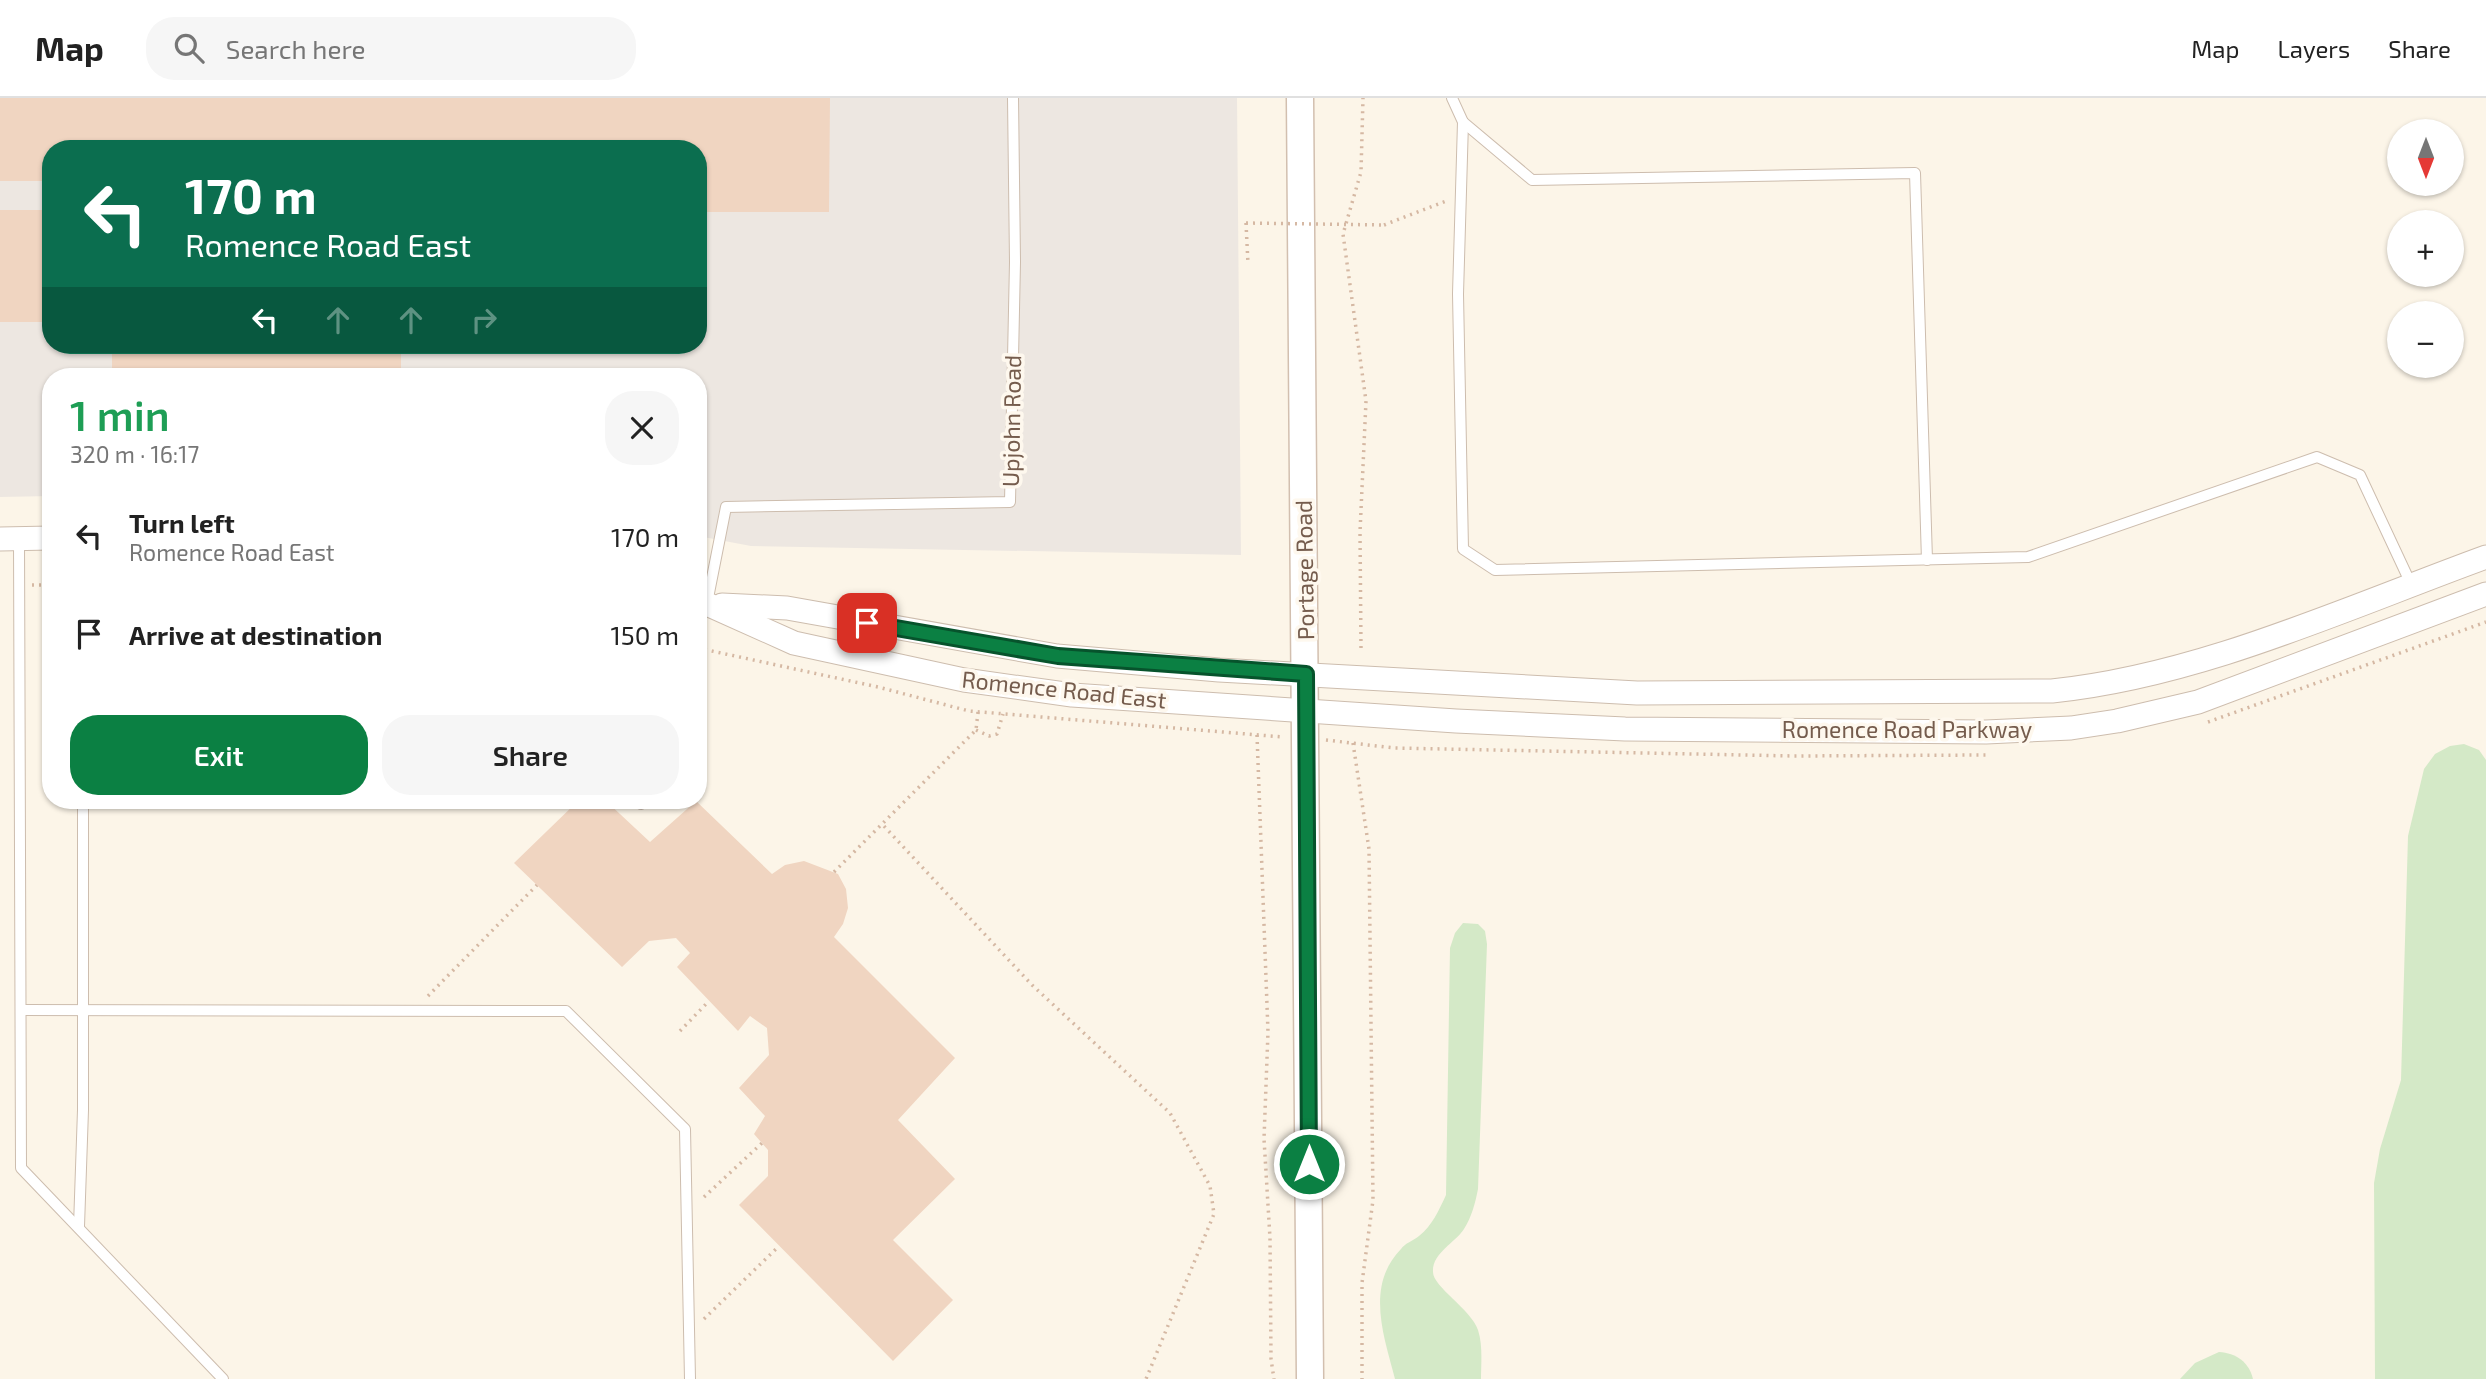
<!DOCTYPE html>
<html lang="en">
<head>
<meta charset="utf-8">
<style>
	body { margin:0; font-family:"Exo 2",sans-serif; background:#f6f6f6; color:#222; height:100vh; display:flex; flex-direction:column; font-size:26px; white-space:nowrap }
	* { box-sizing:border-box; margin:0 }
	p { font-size:23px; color:#767676 }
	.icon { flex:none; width:38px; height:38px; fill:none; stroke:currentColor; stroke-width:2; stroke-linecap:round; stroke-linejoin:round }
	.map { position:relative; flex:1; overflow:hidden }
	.sheet { position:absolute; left:42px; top:270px; width:665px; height:441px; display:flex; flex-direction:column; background:#fff; border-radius:28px; box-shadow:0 2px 5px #0004 }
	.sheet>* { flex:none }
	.hud { position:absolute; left:42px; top:42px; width:665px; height:214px; border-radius:28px; box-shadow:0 2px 5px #0004; background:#0b6e4f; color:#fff; overflow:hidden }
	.needle { width:46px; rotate:180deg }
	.buttons { position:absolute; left:2387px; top:21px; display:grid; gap:14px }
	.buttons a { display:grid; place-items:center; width:77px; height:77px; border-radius:50%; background:#fff; box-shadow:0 2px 5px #0004; font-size:35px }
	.pin { position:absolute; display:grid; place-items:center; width:60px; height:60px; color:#fff; margin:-30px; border-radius:14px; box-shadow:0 4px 10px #0006 }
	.me { position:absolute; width:77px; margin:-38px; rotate:0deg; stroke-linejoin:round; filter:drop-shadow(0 0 5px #0008) }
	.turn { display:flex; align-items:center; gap:24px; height:147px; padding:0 28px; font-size:32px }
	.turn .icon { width:91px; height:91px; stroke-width:2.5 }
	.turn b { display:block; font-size:49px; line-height:60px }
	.lanes { display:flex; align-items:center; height:66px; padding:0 28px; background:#0003; justify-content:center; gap:35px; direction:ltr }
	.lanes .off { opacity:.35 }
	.round { display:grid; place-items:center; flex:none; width:74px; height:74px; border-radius:28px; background:#f6f6f6 }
	.head { display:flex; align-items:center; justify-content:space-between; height:119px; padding:0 28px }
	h1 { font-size:42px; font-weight:600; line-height:52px; color:#1e9e55 }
	.primary-button { display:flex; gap:14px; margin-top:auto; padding:14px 28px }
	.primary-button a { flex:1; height:80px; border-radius:28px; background:#0b8043; color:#fff; font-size:28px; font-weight:600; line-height:80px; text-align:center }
	.primary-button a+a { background:#f6f6f6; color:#222 }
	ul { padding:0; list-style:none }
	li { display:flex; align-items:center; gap:21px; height:98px; padding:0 28px }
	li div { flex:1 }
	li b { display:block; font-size:26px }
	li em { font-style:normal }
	header { display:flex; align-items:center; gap:42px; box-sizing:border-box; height:98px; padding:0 35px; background:#fff; border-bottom:2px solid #e0e0e0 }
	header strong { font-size:33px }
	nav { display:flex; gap:38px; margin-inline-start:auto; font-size:24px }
	.search { width:490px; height:63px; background:#f6f6f6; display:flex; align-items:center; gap:18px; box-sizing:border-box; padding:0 24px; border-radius:28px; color:#767676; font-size:26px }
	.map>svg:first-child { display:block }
	.industrial { fill:#ede7e1; fill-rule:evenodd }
	.green { fill:#d4e9c7 }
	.building { fill:#f0d5c1 }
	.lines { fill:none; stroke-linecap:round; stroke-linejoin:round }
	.service-casing { stroke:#cdbdae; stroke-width:12 }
	.tertiary-casing { stroke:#cdbdae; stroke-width:25 }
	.secondary-casing { stroke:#d2bfaf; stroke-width:29 }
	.path { stroke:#d5b8a3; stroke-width:3.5; stroke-dasharray:2 5; stroke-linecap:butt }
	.service { stroke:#fff; stroke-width:10 }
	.tertiary { stroke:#fff; stroke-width:23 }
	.secondary { stroke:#fff; stroke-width:26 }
	.path-bridge { stroke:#d5b8a3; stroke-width:3.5; stroke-dasharray:2 5; stroke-linecap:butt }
	.route-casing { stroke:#07532c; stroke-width:18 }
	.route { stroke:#0b8043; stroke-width:12 }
	.labels { text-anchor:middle; stroke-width:7; stroke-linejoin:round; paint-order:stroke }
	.street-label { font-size:23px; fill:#755c4d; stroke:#fef8ee }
</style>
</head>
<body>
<header>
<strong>Map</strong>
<div class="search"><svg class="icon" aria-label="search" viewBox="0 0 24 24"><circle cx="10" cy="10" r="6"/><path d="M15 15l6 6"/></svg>Search here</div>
<nav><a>Map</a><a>Layers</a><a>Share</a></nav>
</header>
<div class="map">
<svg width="2486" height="1281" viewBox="0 0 2486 1281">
	<rect width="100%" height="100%" fill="#fcf5e8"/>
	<path class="industrial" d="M0,0H1237L1241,457L751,448L698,438V278H51V398L0,399ZM51,51H698V247H51Z"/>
	<g class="green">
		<path d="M2464,646L2479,652L2486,662V1281H2375L2374,1085L2380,1051L2401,982L2408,738L2424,671L2435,656L2450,648Z"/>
		<path d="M1463,825L1478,826L1485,833L1487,846L1478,1091C1475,1106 1472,1118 1464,1131C1455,1145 1432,1155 1433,1174C1433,1189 1471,1211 1478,1232C1483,1247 1481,1266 1481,1281H1395C1384,1238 1365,1188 1401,1151C1405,1145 1413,1143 1419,1138C1432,1128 1439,1112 1446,1097L1450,850L1455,835Z"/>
		<path d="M2219,1254C2236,1255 2249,1264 2253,1281H2180L2195,1265Z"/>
	</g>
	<g class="building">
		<path d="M0,0H830L829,114H698V51H51V83H0Z"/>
		<rect x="0" y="112" width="51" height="112"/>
		<rect x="112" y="247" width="289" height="31"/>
		<path d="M579,702H605L650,744L696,703L772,776L785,767L804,763L838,776L846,791L848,810L843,826L834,839L955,960L898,1022L955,1081L893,1142L953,1202L893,1263L739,1107L768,1078V1052L754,1036L765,1018L739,990L769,957L767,930L750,918L738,933L677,869L690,855L676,840L649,843L622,869L514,765Z"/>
	</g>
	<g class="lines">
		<defs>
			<g id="service">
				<path d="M1452,0L1463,24L1458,196L1463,451L1495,472L2028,459L2317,359L2360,377L2411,486"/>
				<path d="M1463,24L1532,82L1915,75L1927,462"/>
				<path d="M19,441L21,1070L223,1281"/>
				<path d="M707,505L726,409L1010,404L1015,164L1013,0"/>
				<path d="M636,702L641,706"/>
				<path d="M21,912L566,913L685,1031L690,1281"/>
				<path d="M79,1128L83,1012V702"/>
			</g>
			<g id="tertiary">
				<path d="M0,441L51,440"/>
				<path d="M707,506L794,545L964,582L1072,597L1456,623L1625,631L1986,634L2071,630L2117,623L2198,604L2486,496"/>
				<path d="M722,507L787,510L1057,558L1219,572L1637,595L2052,593C2200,578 2346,510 2486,459"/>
			</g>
			<path id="secondary" d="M1300,0L1310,1281"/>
		</defs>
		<use href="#service" class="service-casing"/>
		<use href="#tertiary" class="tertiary-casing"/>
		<use href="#secondary" class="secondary-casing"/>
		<g class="path">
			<path d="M1246,125L1248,166"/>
			<path d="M1384,127L1446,103"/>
			<path d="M32,487H51"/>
			<path d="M698,550L878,589L969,613L1283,639"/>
			<path d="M1361,550L1360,434L1366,303L1343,136L1361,74L1363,0"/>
			<path d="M978,614L976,632L882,726L1032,887L1170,1015L1210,1088L1214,1116L1146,1281"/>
			<path d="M2208,624L2486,524"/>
			<path d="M976,632L989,638L997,636L1003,616"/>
			<path d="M1257,637L1268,934L1264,1041L1270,1140L1271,1261L1274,1281"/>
			<path d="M1326,642L1394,650L1794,658L1986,657"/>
			<path d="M1353,645L1369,751L1373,1102L1362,1185V1281"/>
			<path d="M834,774L882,726"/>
			<path d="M428,898L537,787"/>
			<path d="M680,933L709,903"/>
			<path d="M704,1099L762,1045"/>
			<path d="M704,1221L779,1148"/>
		</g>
		<use href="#service" class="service"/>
		<use href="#tertiary" class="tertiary"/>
		<use href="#secondary" class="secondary"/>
		<path class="path-bridge" d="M1246,125L1384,127"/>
	</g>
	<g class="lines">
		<defs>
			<path id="route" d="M867,525L1058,558L1306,576L1309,1066"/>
		</defs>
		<use href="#route" class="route-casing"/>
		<use href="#route" class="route"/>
	</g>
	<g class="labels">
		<g class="street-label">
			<text transform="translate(1012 323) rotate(-89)" y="8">Upjohn Road</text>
			<text transform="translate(1305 472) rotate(-91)" y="8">Portage Road</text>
			<text transform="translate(1064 592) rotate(6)" y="8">Romence Road East</text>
			<text x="1907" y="640">Romence Road Parkway</text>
		</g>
	</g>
</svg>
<div class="buttons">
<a><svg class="needle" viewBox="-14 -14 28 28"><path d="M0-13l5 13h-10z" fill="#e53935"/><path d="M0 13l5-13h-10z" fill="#767676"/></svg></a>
<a>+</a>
<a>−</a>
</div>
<div class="pin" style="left:867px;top:525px;background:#d93025"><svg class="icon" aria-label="arrive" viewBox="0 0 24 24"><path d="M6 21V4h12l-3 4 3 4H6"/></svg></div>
<svg class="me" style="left:1309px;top:1066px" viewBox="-20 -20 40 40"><circle r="17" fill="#0b8043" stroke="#fff" stroke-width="3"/><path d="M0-11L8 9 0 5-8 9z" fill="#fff"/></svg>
<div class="hud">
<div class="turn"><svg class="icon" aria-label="left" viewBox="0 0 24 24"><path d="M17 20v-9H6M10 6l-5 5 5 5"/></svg><div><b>170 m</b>Romence Road East</div></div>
<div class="lanes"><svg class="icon" aria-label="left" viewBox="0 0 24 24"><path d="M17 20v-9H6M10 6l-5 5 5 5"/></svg><svg class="icon off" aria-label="ahead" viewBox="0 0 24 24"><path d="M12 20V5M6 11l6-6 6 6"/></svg><svg class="icon off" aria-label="ahead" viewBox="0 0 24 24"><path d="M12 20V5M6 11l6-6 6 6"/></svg><svg class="icon off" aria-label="right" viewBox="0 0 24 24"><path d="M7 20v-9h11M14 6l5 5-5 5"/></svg></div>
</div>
<section class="sheet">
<div class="head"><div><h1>1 min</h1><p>320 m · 16:17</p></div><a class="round"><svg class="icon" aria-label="close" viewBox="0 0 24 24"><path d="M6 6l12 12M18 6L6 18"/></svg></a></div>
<ul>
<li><svg class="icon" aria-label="left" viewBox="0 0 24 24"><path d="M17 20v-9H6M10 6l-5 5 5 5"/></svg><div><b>Turn left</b><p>Romence Road East</p></div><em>170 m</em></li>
<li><svg class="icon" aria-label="arrive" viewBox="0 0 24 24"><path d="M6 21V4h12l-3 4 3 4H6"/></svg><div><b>Arrive at destination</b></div><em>150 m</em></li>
</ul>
<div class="primary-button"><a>Exit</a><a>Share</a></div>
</section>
</div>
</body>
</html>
